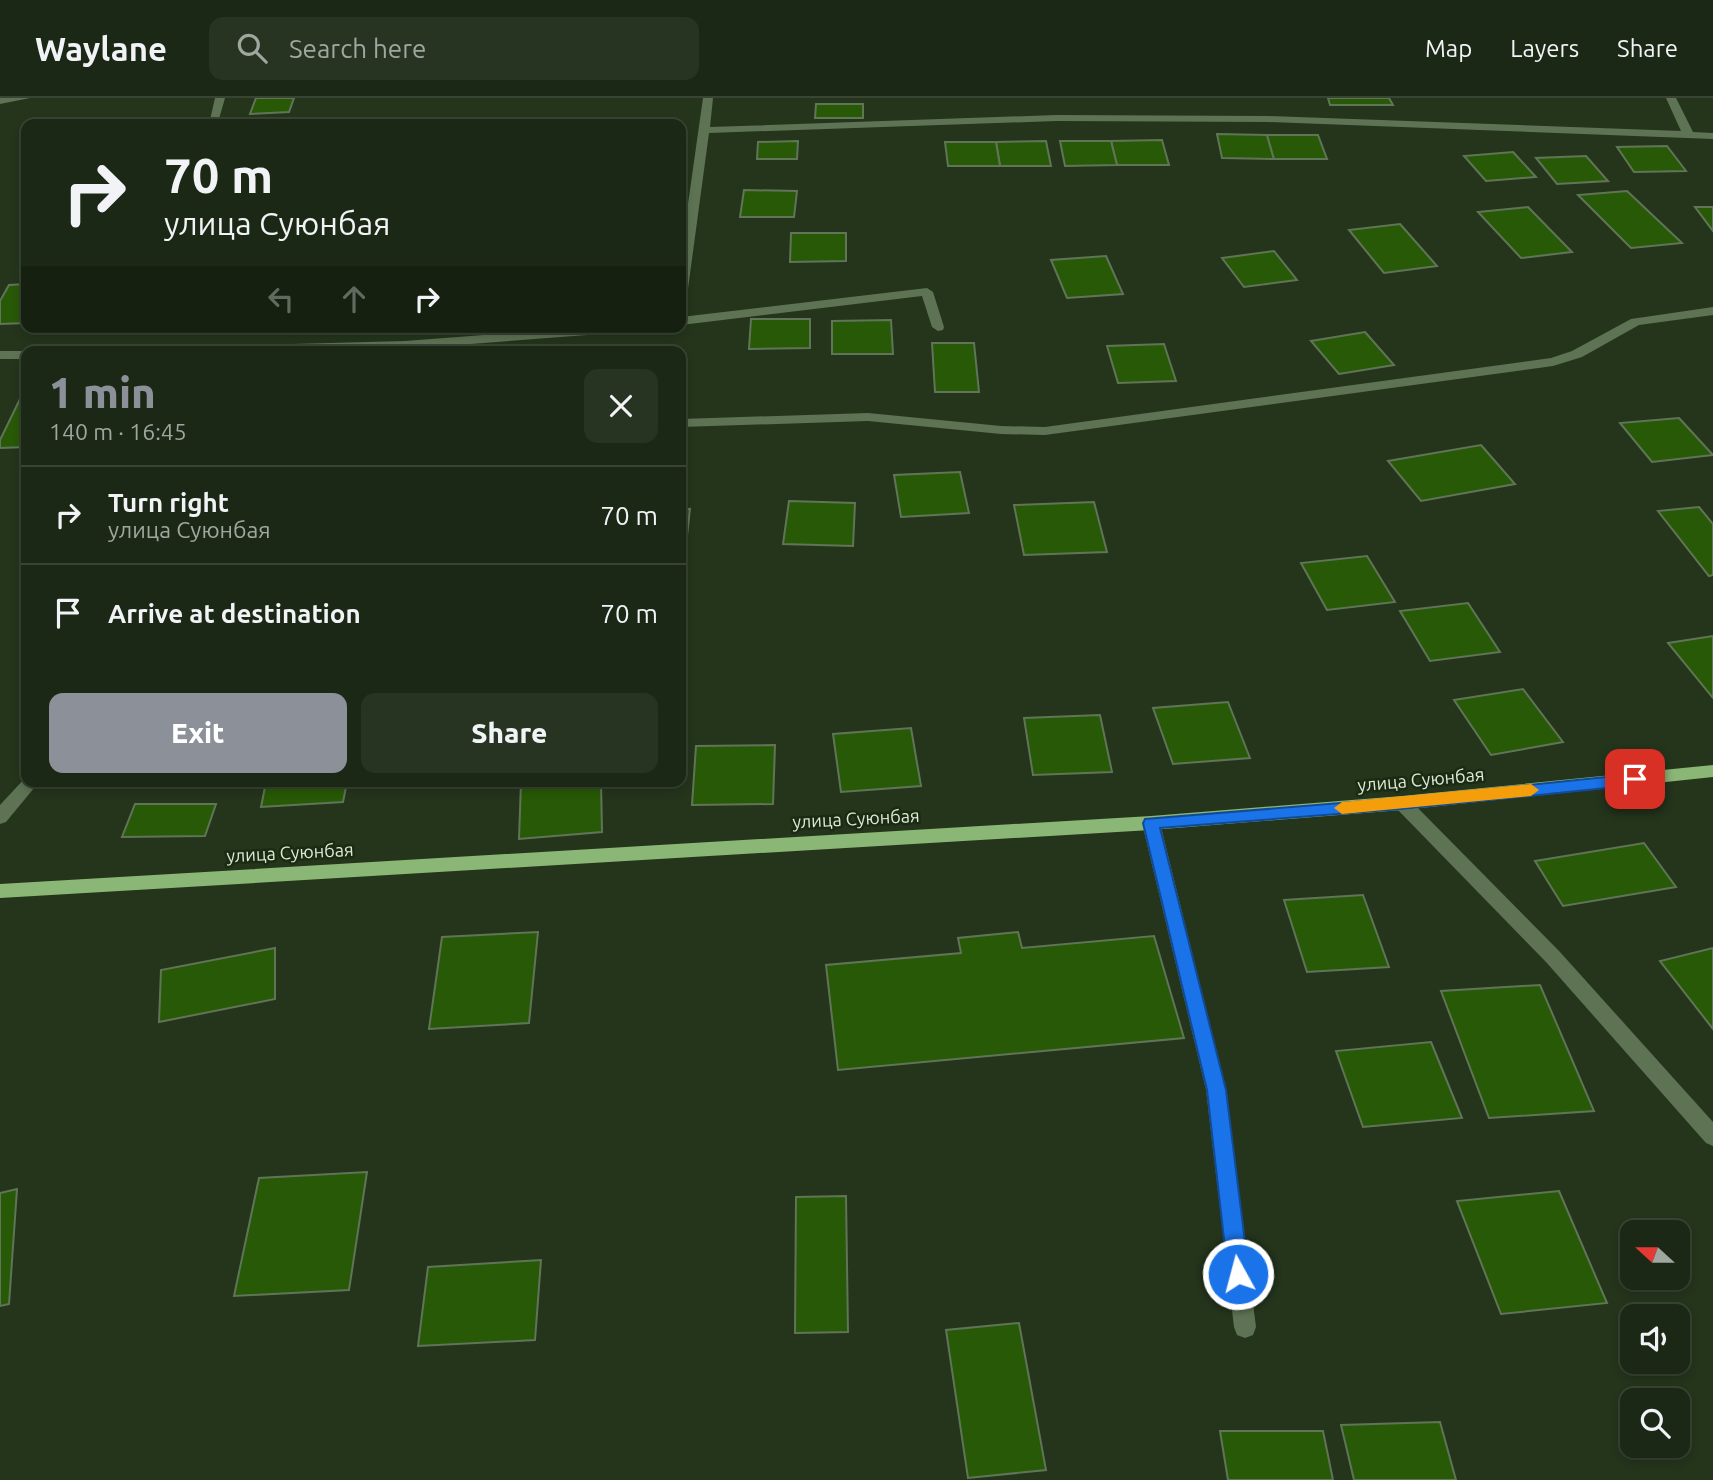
<!DOCTYPE html>
<html lang="en">
<head>
<meta charset="utf-8">
<style>
	body { margin:0; font-family:Ubuntu,sans-serif; background:#283422; color:#f1f3f6; height:100vh; display:flex; flex-direction:column; font-size:26px; white-space:nowrap }
	* { box-sizing:border-box; margin:0 }
	p { font-size:23px; color:#a0a6a0 }
	.icon { flex:none; width:38px; height:38px; fill:none; stroke:currentColor; stroke-width:2; stroke-linecap:round; stroke-linejoin:round }
	.map { position:relative; flex:1; overflow:hidden }
	.sheet { position:absolute; left:21px; top:248px; width:665px; height:441px; display:flex; flex-direction:column; background:#1b2815; border-radius:14px; box-shadow:0 4px 10px #0003,0 0 0 2px #394434 }
	.sheet>* { flex:none }
	.hud { position:absolute; left:21px; top:21px; width:665px; height:214px; border-radius:14px; box-shadow:0 4px 10px #0003,0 0 0 2px #394434; background:#1b2815; color:#f1f3f6; overflow:hidden }
	.needle { width:46px; rotate:291deg }
	.fabs { position:absolute; left:1620px; top:1122px; display:grid; gap:14px }
	.fabs a { display:grid; place-items:center; width:70px; height:70px; border-radius:14px; background:#1b2815; box-shadow:0 4px 10px #0003,0 0 0 2px #394434; font-size:35px }
	.pin { position:absolute; display:grid; place-items:center; width:60px; height:60px; color:#fff; margin:-30px; border-radius:14px; box-shadow:0 4px 10px #0006 }
	.me { position:absolute; width:77px; margin:-38px; rotate:353deg; stroke-linejoin:round; filter:drop-shadow(0 0 5px #0008) }
	.turn { display:flex; align-items:center; gap:24px; height:147px; padding:0 28px; font-size:32px }
	.turn .icon { width:91px; height:91px; stroke-width:2.5 }
	.turn b { display:block; font-size:49px; line-height:60px }
	.lanes { display:flex; align-items:center; height:66px; padding:0 28px; background:#0003; justify-content:center; gap:35px; direction:ltr }
	.lanes .off { opacity:.35 }
	.round { display:grid; place-items:center; flex:none; width:74px; height:74px; border-radius:14px; background:#283422 }
	.summary { display:flex; align-items:center; justify-content:space-between; height:119px; padding:0 28px }
	h1 { font-size:42px; font-weight:800; line-height:52px; color:#8c9099 }
	.cta { display:flex; gap:14px; margin-top:auto; padding:14px 28px }
	.cta a { flex:1; height:80px; border-radius:14px; background:#8c9099; color:#fff; font-size:28px; font-weight:800; line-height:80px; text-align:center }
	.cta a+a { background:#283422; color:#f1f3f6 }
	ul { padding:0; list-style:none }
	li { display:flex; align-items:center; gap:21px; height:98px; padding:0 28px; border-top:2px solid #394434 }
	li div { flex:1 }
	li b { display:block; font-size:26px }
	li em { font-style:normal }
	header { display:flex; align-items:center; gap:42px; box-sizing:border-box; height:98px; padding:0 35px; background:#1b2815; border-bottom:2px solid #394434 }
	header strong { font-size:33px }
	nav { display:flex; gap:38px; margin-inline-start:auto; font-size:24px }
	.search { width:490px; height:63px; background:#283422; display:flex; align-items:center; gap:18px; box-sizing:border-box; padding:0 24px; border-radius:14px; color:#a0a6a0; font-size:26px }
	.map>svg:first-child { display:block }
	.building { fill:#285906; stroke:#607458; stroke-width:2 }
	.lines { fill:none; stroke-linecap:round; stroke-linejoin:round }
	.minor { fill:#5e7354; fill-rule:evenodd }
	.major { fill:#8ab776; fill-rule:evenodd }
	.route { fill:#1a73e8; stroke:#114b97; stroke-width:2 }
	.slow { fill:#f59e0b }
	.labels { text-anchor:middle; stroke-width:5; stroke-linejoin:round; paint-order:stroke }
	.street-label { font-size:18px; fill:#dde8d8; stroke:#1a2b12 }
</style>
</head>
<body>
<header>
<strong>Waylane</strong>
<div class="search"><svg class="icon" aria-label="search" viewBox="0 0 24 24"><circle cx="10" cy="10" r="6"/><path d="M15 15l6 6"/></svg>Search here</div>
<nav><a>Map</a><a>Layers</a><a>Share</a></nav>
</header>
<div class="map">
<svg width="1713" height="1382" viewBox="0 0 1713 1382">
	<rect width="100%" height="100%" fill="#24351c"/>
	<g class="building">
		<path d="M256,0H294L289,14L250,16Z"/>
		<path d="M1328,0H1389L1393,7H1330Z"/>
		<path d="M816,6H863V20H815Z"/>
		<path d="M1217,36L1267,37L1274,61L1222,60Z"/>
		<path d="M1267,37H1318L1327,61H1274Z"/>
		<path d="M1162,42L1169,67H1117L1111,43Z"/>
		<path d="M798,43L797,61H757L758,44Z"/>
		<path d="M1046,43L1051,68H1000L996,44Z"/>
		<path d="M1060,43H1111L1117,67L1065,68Z"/>
		<path d="M945,44H996L1000,68H948Z"/>
		<path d="M1667,48L1686,73L1634,74L1617,49Z"/>
		<path d="M1513,54L1536,79L1486,83L1464,58Z"/>
		<path d="M1586,58L1608,83L1557,86L1536,60Z"/>
		<path d="M744,92L797,93L794,119H740Z"/>
		<path d="M1627,93L1682,145L1631,150L1578,97Z"/>
		<path d="M1528,109L1572,154L1521,160L1478,114Z"/>
		<path d="M1695,109H1713V133Z"/>
		<path d="M1400,126L1437,168L1384,175L1349,132Z"/>
		<path d="M791,135H846V163L790,164Z"/>
		<path d="M1274,153L1297,182L1244,189L1222,160Z"/>
		<path d="M1106,158L1123,196L1067,200L1051,162Z"/>
		<path d="M26,186V225L0,226V203L9,187Z"/>
		<path d="M751,221H810V250L749,251Z"/>
		<path d="M891,222L893,256H832V223Z"/>
		<path d="M1365,234L1394,267L1339,276L1311,243Z"/>
		<path d="M932,245H974L979,294H935Z"/>
		<path d="M1164,246L1176,283L1118,285L1107,248Z"/>
		<path d="M20,301H26V349L0,350V342Z"/>
		<path d="M1679,320L1713,357L1652,364L1620,325Z"/>
		<path d="M1481,347L1515,386L1421,403L1388,363Z"/>
		<path d="M960,374L969,415L901,419L894,377Z"/>
		<path d="M789,403L855,405L853,448L783,446Z"/>
		<path d="M1094,404L1107,454L1024,457L1014,407Z"/>
		<path d="M1699,409L1713,426V477L1709,478L1658,413Z"/>
		<path d="M690,411L685,455H681V412Z"/>
		<path d="M1367,458L1395,504L1327,512L1301,465Z"/>
		<path d="M1468,505L1500,554L1430,563L1400,513Z"/>
		<path d="M1713,538V600L1668,545Z"/>
		<path d="M1523,591L1563,644L1491,657L1454,602Z"/>
		<path d="M1228,604L1250,660L1173,666L1153,610Z"/>
		<path d="M1100,617L1112,674L1033,677L1024,620Z"/>
		<path d="M911,630L921,688L841,694L833,636Z"/>
		<path d="M775,647L773,706L692,707L696,648Z"/>
		<path d="M266,684H347L343,704L261,709Z"/>
		<path d="M521,684H601L602,734L519,741Z"/>
		<path d="M135,706H216L205,738L122,739Z"/>
		<path d="M1644,745L1676,789L1563,808L1535,763Z"/>
		<path d="M1363,797L1389,869L1307,874L1284,802Z"/>
		<path d="M538,834L529,925L429,931L442,839Z"/>
		<path d="M1018,834L1022,850L1154,838L1184,940L838,972L826,867L961,855L958,840Z"/>
		<path d="M275,850V901L159,924L161,872Z"/>
		<path d="M1713,850V931L1660,863Z"/>
		<path d="M1540,887L1594,1013L1489,1020L1441,893Z"/>
		<path d="M1431,944L1462,1020L1363,1029L1336,953Z"/>
		<path d="M367,1074L349,1192L234,1198L259,1080Z"/>
		<path d="M17,1091L9,1206L0,1208V1095Z"/>
		<path d="M1559,1093L1607,1205L1501,1216L1457,1103Z"/>
		<path d="M846,1098L848,1234L795,1235L796,1099Z"/>
		<path d="M541,1162L535,1242L418,1248L428,1169Z"/>
		<path d="M1019,1225L1046,1372L968,1380L946,1232Z"/>
		<path d="M1440,1324L1456,1382H1354L1341,1327Z"/>
		<path d="M1220,1333H1323L1333,1382H1228Z"/>
	</g>
	<g class="lines">
		<g class="minor">
			<path d="M0,0H30L0,6Z"/>
			<path d="M215,0H225L219,21L247,23L252,26H209Z"/>
			<path d="M703,0H713L710,29L1056,17L1268,18L1681,33L1666,0H1676L1693,34L1713,35V41L1268,24L1056,23L709,35L687,198L681,202V155Z"/>
			<path d="M927,190L933,194L944,229L943,232L938,233L932,229L922,198L681,227V219Z"/>
			<path d="M1713,209V217L1639,227L1582,259L1553,268L1045,337L1001,336L868,323L681,329V321L868,315L1001,328L1045,329L1551,260L1572,253L1631,221Z"/>
			<path d="M586,229H646L640,233L405,251L128,254L134,250L405,243Z"/>
			<path d="M0,253H26L29,254H26V261H0Z"/>
			<path d="M26,679V684H39L6,724L0,726V707Z"/>
			<path d="M1402,698L1408,700L1560,854L1713,1024V1048L1706,1045L1546,864L1396,710L1393,705L1396,700Z"/>
			<path d="M1151,718L1157,720L1160,725L1226,992L1256,1229L1253,1237L1245,1240L1237,1237L1234,1229L1206,992L1142,725L1145,720Z"/>
		</g>
		<path class="major" d="M1713,667V679L1402,712L1151,732L0,800V786L1151,718L1402,698Z"/>
	</g>
	<path class="route" d="M1635,676L1643,681L1635,687L1402,711L1160,730L1226,992L1249,1176L1246,1183L1238,1186L1231,1183L1228,1176L1207,992L1143,725L1145,721L1402,700Z"/>
	<path class="slow" d="M1531,686L1539,692L1531,698L1342,716L1334,710L1342,704Z"/>
	<g class="labels">
		<g class="street-label">
			<text transform="translate(1421 682) rotate(-5)" y="6">улица Суюнбая</text>
			<text transform="translate(856 721) rotate(-3)" y="6">улица Суюнбая</text>
			<text transform="translate(290 755) rotate(-3)" y="6">улица Суюнбая</text>
		</g>
	</g>
</svg>
<div class="fabs">
<a><svg class="needle" viewBox="-14 -14 28 28"><path d="M0-13l5 13h-10z" fill="#e53935"/><path d="M0 13l5-13h-10z" fill="#a0a6a0"/></svg></a>
<a><svg class="icon" aria-label="sound" viewBox="0 0 24 24"><path d="M4 9h4l5-4v14l-5-4H4zM17 9q2 3 0 6"/></svg></a>
<a><svg class="icon" aria-label="search" viewBox="0 0 24 24"><circle cx="10" cy="10" r="6"/><path d="M15 15l6 6"/></svg></a>
</div>
<div class="pin" style="left:1635px;top:681px;background:#d93025"><svg class="icon" aria-label="arrive" viewBox="0 0 24 24"><path d="M6 21V4h12l-3 4 3 4H6"/></svg></div>
<svg class="me" style="left:1238px;top:1176px" viewBox="-20 -20 40 40"><circle r="17" fill="#1a73e8" stroke="#fff" stroke-width="3"/><path d="M0-11L8 9 0 5-8 9z" fill="#fff"/></svg>
<div class="hud">
<div class="turn"><svg class="icon" aria-label="right" viewBox="0 0 24 24"><path d="M7 20v-9h11M14 6l5 5-5 5"/></svg><div><b>70 m</b>улица Суюнбая</div></div>
<div class="lanes"><svg class="icon off" aria-label="left" viewBox="0 0 24 24"><path d="M17 20v-9H6M10 6l-5 5 5 5"/></svg><svg class="icon off" aria-label="ahead" viewBox="0 0 24 24"><path d="M12 20V5M6 11l6-6 6 6"/></svg><svg class="icon" aria-label="right" viewBox="0 0 24 24"><path d="M7 20v-9h11M14 6l5 5-5 5"/></svg></div>
</div>
<section class="sheet">
<div class="summary"><div><h1>1 min</h1><p>140 m · 16:45</p></div><a class="round"><svg class="icon" aria-label="close" viewBox="0 0 24 24"><path d="M6 6l12 12M18 6L6 18"/></svg></a></div>
<ul>
<li><svg class="icon" aria-label="right" viewBox="0 0 24 24"><path d="M7 20v-9h11M14 6l5 5-5 5"/></svg><div><b>Turn right</b><p>улица Суюнбая</p></div><em>70 m</em></li>
<li><svg class="icon" aria-label="arrive" viewBox="0 0 24 24"><path d="M6 21V4h12l-3 4 3 4H6"/></svg><div><b>Arrive at destination</b></div><em>70 m</em></li>
</ul>
<div class="cta"><a>Exit</a><a>Share</a></div>
</section>
</div>
</body>
</html>
